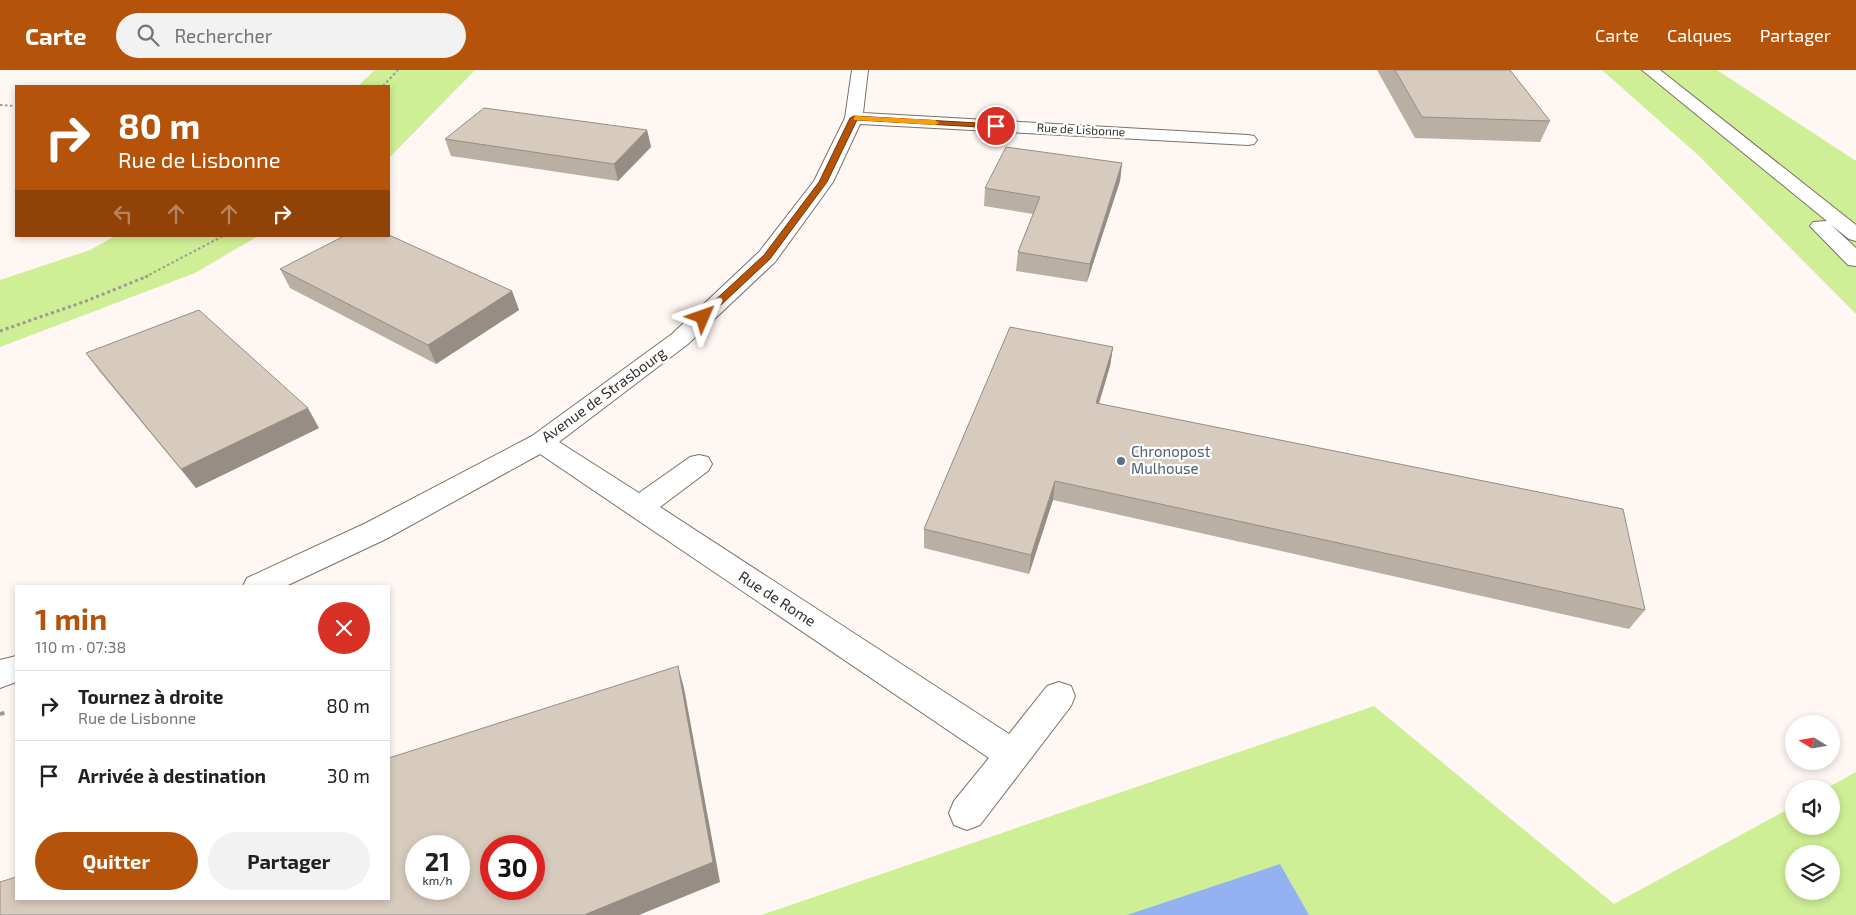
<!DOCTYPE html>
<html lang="fr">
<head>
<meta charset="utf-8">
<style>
	body { margin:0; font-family:"Exo 2",sans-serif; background:#f2f2f2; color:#202124; height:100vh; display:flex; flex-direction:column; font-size:19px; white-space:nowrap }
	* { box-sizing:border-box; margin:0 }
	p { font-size:16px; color:#757577 }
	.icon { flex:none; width:28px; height:28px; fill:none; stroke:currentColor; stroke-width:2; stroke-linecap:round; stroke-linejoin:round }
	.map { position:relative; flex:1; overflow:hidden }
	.drawer { position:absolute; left:15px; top:515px; width:375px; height:315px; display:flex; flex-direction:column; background:#fff; border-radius:0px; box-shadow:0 2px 8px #0003 }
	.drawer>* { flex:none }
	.guide { position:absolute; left:15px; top:15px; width:375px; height:152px; border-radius:0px; box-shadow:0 2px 8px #0003; background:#b45309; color:#fff; overflow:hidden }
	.needle { width:32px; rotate:281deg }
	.buttons { position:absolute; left:1785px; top:645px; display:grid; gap:10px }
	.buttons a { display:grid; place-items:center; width:55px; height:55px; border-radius:50%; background:#fff; box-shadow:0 2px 8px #0003; font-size:25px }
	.speed { position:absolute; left:405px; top:765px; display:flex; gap:10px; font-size:25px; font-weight:700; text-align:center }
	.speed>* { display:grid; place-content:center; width:65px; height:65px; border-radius:50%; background:#fff; box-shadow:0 2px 8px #0003; line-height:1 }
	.speed small { font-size:12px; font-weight:400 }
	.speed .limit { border:8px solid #d22; background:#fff; color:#111 }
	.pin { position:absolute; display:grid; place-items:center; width:42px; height:42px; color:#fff; margin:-21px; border:2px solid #fff; border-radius:50%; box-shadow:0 1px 5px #0007 }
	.me { position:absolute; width:55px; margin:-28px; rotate:47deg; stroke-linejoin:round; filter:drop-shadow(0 0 4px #0008) }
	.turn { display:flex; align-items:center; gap:18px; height:105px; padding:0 20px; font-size:22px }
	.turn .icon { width:65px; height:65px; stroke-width:2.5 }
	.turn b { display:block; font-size:35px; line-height:42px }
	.lanes { display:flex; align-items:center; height:48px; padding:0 20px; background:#0003; justify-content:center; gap:25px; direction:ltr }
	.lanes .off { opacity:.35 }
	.round { display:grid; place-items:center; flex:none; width:52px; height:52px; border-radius:26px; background:#f2f2f2 }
	.headline { display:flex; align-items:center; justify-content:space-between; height:85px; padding:0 20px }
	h1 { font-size:30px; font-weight:700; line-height:38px; color:#b45309 }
	.primary-button { display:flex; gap:10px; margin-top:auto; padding:10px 20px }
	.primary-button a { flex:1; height:58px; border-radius:30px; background:#b45309; color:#fff; font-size:20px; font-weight:700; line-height:58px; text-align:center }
	.primary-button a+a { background:#f2f2f2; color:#202124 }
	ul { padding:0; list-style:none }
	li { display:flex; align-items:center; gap:15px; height:70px; padding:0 20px; border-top:1px solid #e0e0e0 }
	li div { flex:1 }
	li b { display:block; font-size:19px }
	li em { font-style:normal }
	header { display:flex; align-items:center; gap:30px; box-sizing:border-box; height:70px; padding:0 25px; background:#b45309; color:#fff }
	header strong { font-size:24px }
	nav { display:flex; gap:28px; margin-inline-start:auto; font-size:18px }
	.search { width:350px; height:45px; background:#f2f2f2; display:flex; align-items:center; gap:12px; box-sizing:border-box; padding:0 18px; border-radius:28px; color:#757577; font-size:19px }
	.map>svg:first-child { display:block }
	.green { fill:#ceef95; fill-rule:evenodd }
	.water { fill:#94b2f2 }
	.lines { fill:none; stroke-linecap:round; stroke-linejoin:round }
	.minor-casing { stroke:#7e6f65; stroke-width:2 }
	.highway-casing { stroke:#7e6f65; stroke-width:2 }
	.path-far2 { stroke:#9e9793; stroke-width:2; stroke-dasharray:2.5 2.5; stroke-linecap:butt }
	.path-far1 { stroke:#9e9793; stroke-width:3; stroke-dasharray:3 3; stroke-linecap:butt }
	.path { stroke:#9e9793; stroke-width:4; stroke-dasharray:4.5 4.5; stroke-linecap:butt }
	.minor { fill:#fff; fill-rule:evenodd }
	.highway { fill:#fff; fill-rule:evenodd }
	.wall { fill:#b9afa3 }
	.shaded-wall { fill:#968e84 }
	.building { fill:#d7cbbd; stroke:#968e84; fill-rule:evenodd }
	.route { fill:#b45309; stroke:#753606 }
	.slow { fill:#f59e0b }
	.service-dot { fill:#5c6f8a; stroke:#fff; stroke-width:2 }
	.labels { text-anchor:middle; stroke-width:4.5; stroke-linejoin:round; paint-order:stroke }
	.far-street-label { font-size:12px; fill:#332d29; stroke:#fff }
	.street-label { font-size:15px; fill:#332d29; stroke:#fff }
	.service-label { font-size:15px; fill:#4e5e75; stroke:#fff; text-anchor:start }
</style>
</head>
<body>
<header>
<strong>Carte</strong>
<div class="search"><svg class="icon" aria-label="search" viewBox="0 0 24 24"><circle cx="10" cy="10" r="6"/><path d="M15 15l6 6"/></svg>Rechercher</div>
<nav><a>Carte</a><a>Calques</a><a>Partager</a></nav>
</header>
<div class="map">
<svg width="1856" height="845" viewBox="0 0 1856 845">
	<rect width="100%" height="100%" fill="#fef7f3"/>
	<g class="green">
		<path d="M375,0H475L389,88V16H358Z"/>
		<path d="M1602,0H1717L1856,91V244L1698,85Z"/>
		<path d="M115,166H258L195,203L0,277V210L90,180Z"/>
		<path d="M1374,636L1614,834L1794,736V756H1831V719H1825L1856,702V845H761ZM1794,784H1831V821H1794Z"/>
	</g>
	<path class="water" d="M1280,794L1309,845H1127Z"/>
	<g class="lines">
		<defs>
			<g id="minor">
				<path d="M852,0H868L863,43L1248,65L1254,66L1257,70L1254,74L1248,75L860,54L833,112L775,192L688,274L559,372L639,423L690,387L699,385L708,387L712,394L708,401L660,437L1009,664L1047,616L1059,612L1071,616L1075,626L1071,636L980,755L967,760L954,755L949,743L954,731L989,688L540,384L386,469L286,516H243L247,508L366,453L532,366L672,264L759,182L814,111L845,48Z"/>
				<path d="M16,586V612L0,618V590Z"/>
			</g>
			<path id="highway" d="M1642,0H1660L1856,155V171L1849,169L1830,154L1856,178V196L1848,195L1810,156L1813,152L1827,151Z"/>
		</defs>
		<use href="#minor" class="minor-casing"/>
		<use href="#highway" class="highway-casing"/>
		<g class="path-far2">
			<path d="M383,16L398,0"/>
			<path d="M0,35L16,36"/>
			<path d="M145,207L223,166"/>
		</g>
		<path class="path-far1" d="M0,261L86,231L148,206"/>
		<path class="path" d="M0,644L8,642"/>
		<use href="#minor" class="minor"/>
		<use href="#highway" class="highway"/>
	</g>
	<g class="wall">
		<path d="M1377,0H1510L1550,51L1540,72L1415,68Z"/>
		<path d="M647,60L651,77L618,111L451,86L445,69Z"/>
		<path d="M1122,93L1120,111L1087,212L1016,201L1018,182L1033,144L984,136L985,118Z"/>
		<path d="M280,199L512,221L519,240L436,294L290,218Z"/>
		<path d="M1113,277L1110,296L1099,334L1645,540L1629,559L1053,430L1029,504L924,478V459Z"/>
		<path d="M86,283L319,358L196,418L100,302Z"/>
	</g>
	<g class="shaded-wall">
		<path d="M647,60L651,77L618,111L614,94Z"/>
		<path d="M1122,93L1120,111L1087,212L1090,194Z"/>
		<path d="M512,221L519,240L436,294L428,275Z"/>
		<path d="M1113,277L1110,296L1093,352L1096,333Z"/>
		<path d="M308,338L319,358L196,418L181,399Z"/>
		<path d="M1055,411L1053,430L1029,504L1031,485Z"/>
		<path d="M678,596L684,618L720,812L639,845H584Z"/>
	</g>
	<g class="building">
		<path d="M1395,0H1510L1550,51L1422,47Z"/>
		<path d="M484,38L647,60L614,94L445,69Z"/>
		<path d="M1006,77L1122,93L1090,194L1018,182L1040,127L985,118Z"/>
		<path d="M389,165L512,221L428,275L280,199L344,166H389Z"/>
		<path d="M199,240L308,338L181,399L86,283Z"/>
		<path d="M1010,257L1113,277L1096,333L1623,439L1645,540L1055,411L1031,485L924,459Z"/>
		<path d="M678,596L713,792L584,845H0V812L16,807V829H389V688ZM416,776H459V819H416ZM491,776H534V819H491Z"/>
	</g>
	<path class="route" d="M854,46L996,54L1000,56L996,58L857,50L827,112L770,189L706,249H699V245L764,185L819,112L850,48Z"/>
	<path class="slow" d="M856,46L935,50L939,53L935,55L854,50V47Z"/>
	<circle class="service-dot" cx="1121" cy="391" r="5"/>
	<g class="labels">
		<g class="far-street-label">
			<text transform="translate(1081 60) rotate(3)" y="4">Rue de Lisbonne</text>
		</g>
		<g class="street-label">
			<text transform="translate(604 325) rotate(-36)" y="5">Avenue de Strasbourg</text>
			<text transform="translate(777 529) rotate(33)" y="5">Rue de Rome</text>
		</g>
		<g class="service-label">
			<text x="1131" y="387">Chronopost<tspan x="1131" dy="17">Mulhouse</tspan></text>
		</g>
	</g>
</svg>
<div class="buttons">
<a><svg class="needle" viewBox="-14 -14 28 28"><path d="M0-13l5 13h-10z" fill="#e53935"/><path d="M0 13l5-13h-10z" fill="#757577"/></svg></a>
<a><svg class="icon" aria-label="sound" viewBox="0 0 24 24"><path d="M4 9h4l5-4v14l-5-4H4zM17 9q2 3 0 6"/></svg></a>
<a><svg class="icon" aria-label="layers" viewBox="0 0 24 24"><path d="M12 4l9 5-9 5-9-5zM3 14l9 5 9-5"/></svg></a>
</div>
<div class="speed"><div>21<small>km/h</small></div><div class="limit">30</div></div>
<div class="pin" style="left:996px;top:56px;background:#d93025"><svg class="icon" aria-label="arrive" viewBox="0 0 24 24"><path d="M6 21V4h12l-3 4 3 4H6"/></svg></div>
<svg class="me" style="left:703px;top:247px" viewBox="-20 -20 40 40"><path d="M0-17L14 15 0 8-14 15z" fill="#b45309" stroke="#fff" stroke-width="4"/></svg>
<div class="guide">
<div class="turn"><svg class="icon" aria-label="right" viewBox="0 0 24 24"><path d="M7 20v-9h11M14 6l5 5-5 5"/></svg><div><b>80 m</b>Rue de Lisbonne</div></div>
<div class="lanes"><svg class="icon off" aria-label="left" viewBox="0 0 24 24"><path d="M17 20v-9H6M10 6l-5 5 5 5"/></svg><svg class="icon off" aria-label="ahead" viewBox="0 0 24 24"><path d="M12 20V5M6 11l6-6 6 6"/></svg><svg class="icon off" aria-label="ahead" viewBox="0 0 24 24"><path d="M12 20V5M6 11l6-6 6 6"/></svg><svg class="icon" aria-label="right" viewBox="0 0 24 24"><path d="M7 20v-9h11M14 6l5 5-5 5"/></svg></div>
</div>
<section class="drawer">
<div class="headline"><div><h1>1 min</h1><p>110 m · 07:38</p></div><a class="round" style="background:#d93025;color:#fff"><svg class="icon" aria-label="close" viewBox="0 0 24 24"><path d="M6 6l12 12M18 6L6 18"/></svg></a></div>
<ul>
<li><svg class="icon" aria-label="right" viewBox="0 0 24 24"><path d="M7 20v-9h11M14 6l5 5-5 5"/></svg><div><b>Tournez à droite</b><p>Rue de Lisbonne</p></div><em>80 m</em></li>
<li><svg class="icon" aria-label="arrive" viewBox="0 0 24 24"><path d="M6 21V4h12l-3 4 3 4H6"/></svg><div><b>Arrivée à destination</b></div><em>30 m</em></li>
</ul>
<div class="primary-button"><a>Quitter</a><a>Partager</a></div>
</section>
</div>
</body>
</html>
